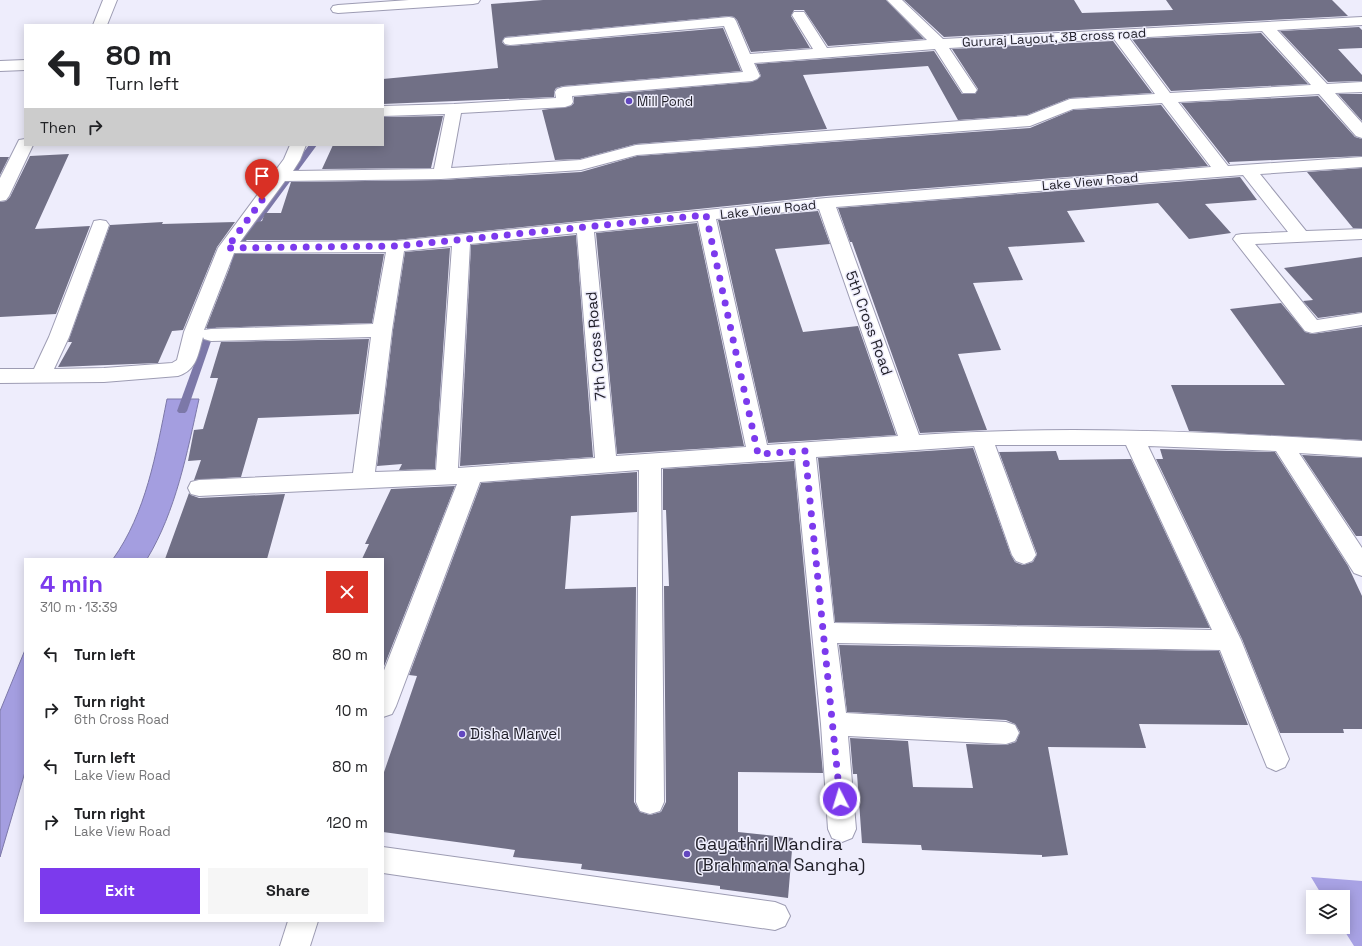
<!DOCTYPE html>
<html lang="en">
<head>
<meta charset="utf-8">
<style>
	body { margin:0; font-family:"Space Grotesk",sans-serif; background:#f6f6f6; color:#202124; height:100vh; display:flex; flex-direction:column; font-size:15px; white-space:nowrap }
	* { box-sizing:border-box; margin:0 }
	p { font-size:13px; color:#757577 }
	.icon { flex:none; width:22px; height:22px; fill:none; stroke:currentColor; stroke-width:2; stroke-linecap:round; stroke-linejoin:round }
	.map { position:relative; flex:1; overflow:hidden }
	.drawer { position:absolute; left:24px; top:558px; width:360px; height:364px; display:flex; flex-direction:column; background:#fff; border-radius:0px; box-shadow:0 2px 10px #0003 }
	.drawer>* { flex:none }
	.banner { position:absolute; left:24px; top:24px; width:360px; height:122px; border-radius:0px; box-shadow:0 2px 10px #0003; background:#fff; color:#202124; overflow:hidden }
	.fabs { position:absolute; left:1306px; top:890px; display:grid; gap:8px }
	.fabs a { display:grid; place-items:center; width:44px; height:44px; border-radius:0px; background:#fff; box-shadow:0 2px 10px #0003; font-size:20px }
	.pin { position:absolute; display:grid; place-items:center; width:34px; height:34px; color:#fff; margin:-41px -17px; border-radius:50% 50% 50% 0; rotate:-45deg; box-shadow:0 0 4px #0007 }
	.pin .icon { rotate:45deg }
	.me { position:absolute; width:44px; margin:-22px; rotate:355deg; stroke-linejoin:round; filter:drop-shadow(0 0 3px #0008) }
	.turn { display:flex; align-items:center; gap:14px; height:84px; padding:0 16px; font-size:18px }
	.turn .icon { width:52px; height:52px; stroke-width:2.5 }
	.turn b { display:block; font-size:28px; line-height:34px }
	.then { display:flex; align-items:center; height:38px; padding:0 16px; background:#0003; gap:8px; font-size:15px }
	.round { display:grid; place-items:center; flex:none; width:42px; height:42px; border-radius:0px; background:#f6f6f6 }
	.overview { display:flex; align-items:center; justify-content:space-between; height:68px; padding:0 16px }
	h1 { font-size:24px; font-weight:800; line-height:30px; color:#7c3aed }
	.primary-button { display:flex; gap:8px; margin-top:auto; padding:8px 16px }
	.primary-button a { flex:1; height:46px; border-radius:0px; background:#7c3aed; color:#fff; font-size:16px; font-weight:800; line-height:46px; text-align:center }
	.primary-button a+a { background:#f6f6f6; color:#202124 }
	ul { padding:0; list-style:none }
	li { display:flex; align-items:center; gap:12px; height:56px; padding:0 16px }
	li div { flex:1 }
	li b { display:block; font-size:15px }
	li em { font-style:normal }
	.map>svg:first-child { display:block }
	.forest { fill:#a8a2e4 }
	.water { fill:#a49ee0; stroke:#7c78a8 }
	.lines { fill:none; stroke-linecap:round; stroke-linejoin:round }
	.stream { fill:#7c78a8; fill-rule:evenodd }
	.building { fill:#717086 }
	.minor-casing { stroke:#9d9cb3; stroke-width:2 }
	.minor { fill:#fff; fill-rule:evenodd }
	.route { stroke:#7c3aed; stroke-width:7; stroke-dasharray:0 12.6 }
	.poi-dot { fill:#6247bf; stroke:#eeedfc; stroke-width:1.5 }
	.labels { text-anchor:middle; stroke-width:3; stroke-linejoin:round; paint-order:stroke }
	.far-street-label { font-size:13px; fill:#1f1e27; stroke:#eeedfc }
	.far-poi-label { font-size:13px; fill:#1f1e27; stroke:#eeedfc; text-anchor:start }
	.street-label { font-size:15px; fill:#1f1e27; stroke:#eeedfc }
	.poi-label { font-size:15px; fill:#1f1e27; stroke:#eeedfc; text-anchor:start }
	.near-poi-label { font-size:18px; fill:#1f1e27; stroke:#eeedfc; text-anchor:start }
</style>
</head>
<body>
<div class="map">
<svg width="1362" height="946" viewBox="0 0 1362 946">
	<rect width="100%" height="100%" fill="#eeedfc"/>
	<path class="forest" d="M1311,877L1362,881V946H1354L1342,927L1343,897H1323Z"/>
	<g class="water">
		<path d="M167,399H199C187,453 176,511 147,559H113C146,513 156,454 167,399Z"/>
		<path d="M25,650V772L0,857V711Z"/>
	</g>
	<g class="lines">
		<g class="stream">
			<path d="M309,145H317L246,241L237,268H231L230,266L238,241Z"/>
			<path d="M216,312L220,315L187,411L185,413H179L177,411L212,315Z"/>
		</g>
	</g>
	<g class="building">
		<path d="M543,0H886L924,39L828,46L804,10H794L791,16L810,48L751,52L737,20L734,17L729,16L505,37L502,42L505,45L510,46L723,28L741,71L563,86L556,88L554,92V97L383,104V79L498,68L491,4Z"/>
		<path d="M904,0H1074L1082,13L1173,10L1166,0H1332L1348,16L944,37Z"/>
		<path d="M1359,27L1362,30V48L1338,49L1362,75V81L1328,82L1280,31Z"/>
		<path d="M1261,33L1308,84L1171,91L1132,39Z"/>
		<path d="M1113,41L1152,93L1070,98L1027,115L958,120L928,66L803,75L827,129L636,144L580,159L555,160L542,110L571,106L574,103V97L752,82L761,76L756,64L934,51L962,94H975L978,89L952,49Z"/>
		<path d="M1338,94H1362V121Z"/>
		<path d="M1318,96L1355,137L1362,139V156L1229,162L1230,164H1229L1181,103Z"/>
		<path d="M1161,105L1208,166L826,196L396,240H243L257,222L262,221L265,213H281L291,182L441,180L581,172L637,156L1030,128L1073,110Z"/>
		<path d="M443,116L431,168L322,169L333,145H383V117Z"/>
		<path d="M69,154L35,229L90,226L56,314L0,317V202L6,201L10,197L30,156Z"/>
		<path d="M0,157H9L0,175Z"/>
		<path d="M1362,168V228H1353L1307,172Z"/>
		<path d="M1240,177L1257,200L1205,204L1231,233L1189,239L1158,203L1067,211L1085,242L1008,247L1023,280L973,283L1001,350L958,354L987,430L920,433L852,242H850L838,208Z"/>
		<path d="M818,211L830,244L775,249L803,332L858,326L896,435L768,443L718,220Z"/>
		<path d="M163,222L162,224L235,222L217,247L183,330L172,331L158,363L58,367L72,342H68L110,225Z"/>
		<path d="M697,223L744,446L617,454L596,233Z"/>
		<path d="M576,235L593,457L460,466L471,245Z"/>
		<path d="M450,248L435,469L399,470L402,464L377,466L393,330L405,252Z"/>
		<path d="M235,254H384L372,323L206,328Z"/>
		<path d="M1362,257V312L1318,318L1303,301L1313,300L1284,268Z"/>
		<path d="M1281,303L1305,332L1312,334L1362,327V440L1189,431L1171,385H1285L1230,309Z"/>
		<path d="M369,339L359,414L258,418L241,477L194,480L201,460L188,461L194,430L203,429L218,378H210L221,342Z"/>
		<path d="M973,448L1011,555L1015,562L1023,565L1033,562L1037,554L999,452L1056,451L1059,460L1131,459L1210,628L835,622L818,458Z"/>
		<path d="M1160,449L1275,452L1348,566L1362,596V729H1343L1344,733H1280L1242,639L1156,459H1163Z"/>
		<path d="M1302,455L1362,458V536H1356Z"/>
		<path d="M794,461L823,773L738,772V832L793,838L788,898L720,889V886L581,869L582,864L513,857L515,850L383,832V775L417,676L409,675L481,483L637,472V512L571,516L565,589L636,587L634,802L640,812L650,815L661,812L666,802L664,586H669L666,510H663V469Z"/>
		<path d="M455,486L383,669V559H362L369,544H365L391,489Z"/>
		<path d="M189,493L191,495L199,498L285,494L267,559H165Z"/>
		<path d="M839,645L1219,651L1248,725L1139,724L1146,748L1048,747L1068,855L1042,857V855L922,850L921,845L862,843L857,774H853L850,738L908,741L913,787L973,788L966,744L1006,745L1016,742L1020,732L1015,724L1006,720L847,712Z"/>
	</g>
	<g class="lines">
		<defs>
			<g id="minor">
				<path d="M103,0H117L107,25H93Z"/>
				<path d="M409,0H480L478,3L473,4L338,13L333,12L331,9L333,6L338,5Z"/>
				<path d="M887,0H902L943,39L1362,17V25L1277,30L1327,84L1362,82V92L1335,93L1362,123V138L1356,136L1319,94L1178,102L1228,166L1362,157V167L1260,174L1306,231L1362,229V239L1255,244L1317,320L1362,313V325L1312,333L1305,331L1233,239L1236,235L1242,234L1288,232L1243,175L836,207L919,435C1066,425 1215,432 1362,441V457L1299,453L1362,548V576L1354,573L1276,451L1148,446L1241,640L1289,759L1285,767L1276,771L1267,767L1220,650L837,643L846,713L1006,722L1015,725L1019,733L1015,741L1006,744L848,736L856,829L852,838L842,842L832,838L828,829L821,724L795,459L661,468L664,802L660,811L650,814L640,811L636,802L639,470L480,482L396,706L392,714L383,717V673L457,484L199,496L191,494L188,488L191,482L199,480L353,473L371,337L211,341L204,339L203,337C198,354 197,370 178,376L104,382L0,383V369H34L49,337L94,221L100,220L106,221L109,225L69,337L54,369L104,368L172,363L177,360L184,332L218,248L284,159L290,145H306L300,160L293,171L434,169L445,114L383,116V106L454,104L556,98L555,92L557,89L563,87L743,72L724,26L510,45L505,44L503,41L505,38L729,17L734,18L736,21L750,54L813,49L792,15L794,12H804L827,48L927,40ZM1262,31L1311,85L1170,93L1129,38ZM1114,39L1155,94L1070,99L1027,116L636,145L580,160L451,168L461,113L565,107L571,105L573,102L572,96L752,81L757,79L760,76L754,63L935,49L963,93H975L977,90L949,48ZM1162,103L1211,167L826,198L396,241L240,242L285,181L441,179L581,170L637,155L1030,126L1073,109ZM819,209L898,436L767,445L716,219ZM698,221L746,447L616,456L594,232ZM577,233L595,458L458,468L470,244ZM452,246L436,470L375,472L392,330L404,251ZM386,252L373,324L211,329L204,330L234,253ZM995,445H1126L1212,630L834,623L816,457L974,446L1012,555L1016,561L1024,564L1032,561L1036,555Z"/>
				<path d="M25,60V70L0,71V61Z"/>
				<path d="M25,139V145H33L9,196L6,200L0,201V178L19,140Z"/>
				<path d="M383,847L775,902L785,906L790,916L785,926L775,930L383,873Z"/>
				<path d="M288,921H318L310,946H280Z"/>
			</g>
		</defs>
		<use href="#minor" class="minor-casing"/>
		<use href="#minor" class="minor"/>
	</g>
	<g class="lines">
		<path class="route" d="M262,200L227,248L396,246L706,215L758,454L805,451L840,799"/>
	</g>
	<g class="poi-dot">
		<circle cx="629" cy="101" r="4"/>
		<circle cx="462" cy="734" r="4"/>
		<circle cx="687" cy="854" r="4"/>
	</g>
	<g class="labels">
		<g class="far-street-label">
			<text transform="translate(1054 37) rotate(-3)" y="5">Gururaj Layout, 3B cross road</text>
			<text transform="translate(1090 181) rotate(-5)" y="5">Lake View Road</text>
			<text transform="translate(768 209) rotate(-6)" y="5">Lake View Road</text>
		</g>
		<g class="far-poi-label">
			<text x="637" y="106">Mill Pond</text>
		</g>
		<g class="street-label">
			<text transform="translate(869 323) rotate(70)" y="5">5th Cross Road</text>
			<text transform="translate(596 346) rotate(-95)" y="5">7th Cross Road</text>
		</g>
		<g class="poi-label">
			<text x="470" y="739">Disha Marvel</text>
		</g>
		<g class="near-poi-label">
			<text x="695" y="850">Gayathri Mandira<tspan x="695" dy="21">(Brahmana Sangha)</tspan></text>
		</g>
	</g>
</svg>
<div class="fabs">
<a><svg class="icon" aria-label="layers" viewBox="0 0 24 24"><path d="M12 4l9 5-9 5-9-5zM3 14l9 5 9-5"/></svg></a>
</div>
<div class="pin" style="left:262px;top:200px;background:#d93025"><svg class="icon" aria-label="arrive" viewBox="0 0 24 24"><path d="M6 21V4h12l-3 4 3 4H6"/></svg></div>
<svg class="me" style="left:840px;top:799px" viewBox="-20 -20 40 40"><circle r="17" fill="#7c3aed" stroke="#fff" stroke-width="3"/><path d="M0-11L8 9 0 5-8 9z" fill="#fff"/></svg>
<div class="banner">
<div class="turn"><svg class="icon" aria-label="left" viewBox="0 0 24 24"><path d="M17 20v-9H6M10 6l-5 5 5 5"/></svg><div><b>80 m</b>Turn left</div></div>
<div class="then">Then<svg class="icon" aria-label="right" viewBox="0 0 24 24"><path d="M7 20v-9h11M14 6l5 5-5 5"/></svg></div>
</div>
<section class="drawer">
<div class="overview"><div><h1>4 min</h1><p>310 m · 13:39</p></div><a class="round" style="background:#d93025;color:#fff"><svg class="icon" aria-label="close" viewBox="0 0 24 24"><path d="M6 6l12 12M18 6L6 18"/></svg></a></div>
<ul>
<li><svg class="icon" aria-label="left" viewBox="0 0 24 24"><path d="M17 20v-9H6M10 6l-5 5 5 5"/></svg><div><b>Turn left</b></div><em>80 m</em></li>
<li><svg class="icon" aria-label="right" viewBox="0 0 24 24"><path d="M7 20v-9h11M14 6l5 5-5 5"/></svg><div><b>Turn right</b><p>6th Cross Road</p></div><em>10 m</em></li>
<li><svg class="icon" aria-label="left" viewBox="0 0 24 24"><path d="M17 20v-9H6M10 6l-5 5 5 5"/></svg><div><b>Turn left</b><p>Lake View Road</p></div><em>80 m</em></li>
<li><svg class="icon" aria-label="right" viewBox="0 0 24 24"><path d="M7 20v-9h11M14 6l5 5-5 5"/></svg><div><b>Turn right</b><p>Lake View Road</p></div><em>120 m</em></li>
</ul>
<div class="primary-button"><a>Exit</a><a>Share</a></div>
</section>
</div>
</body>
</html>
